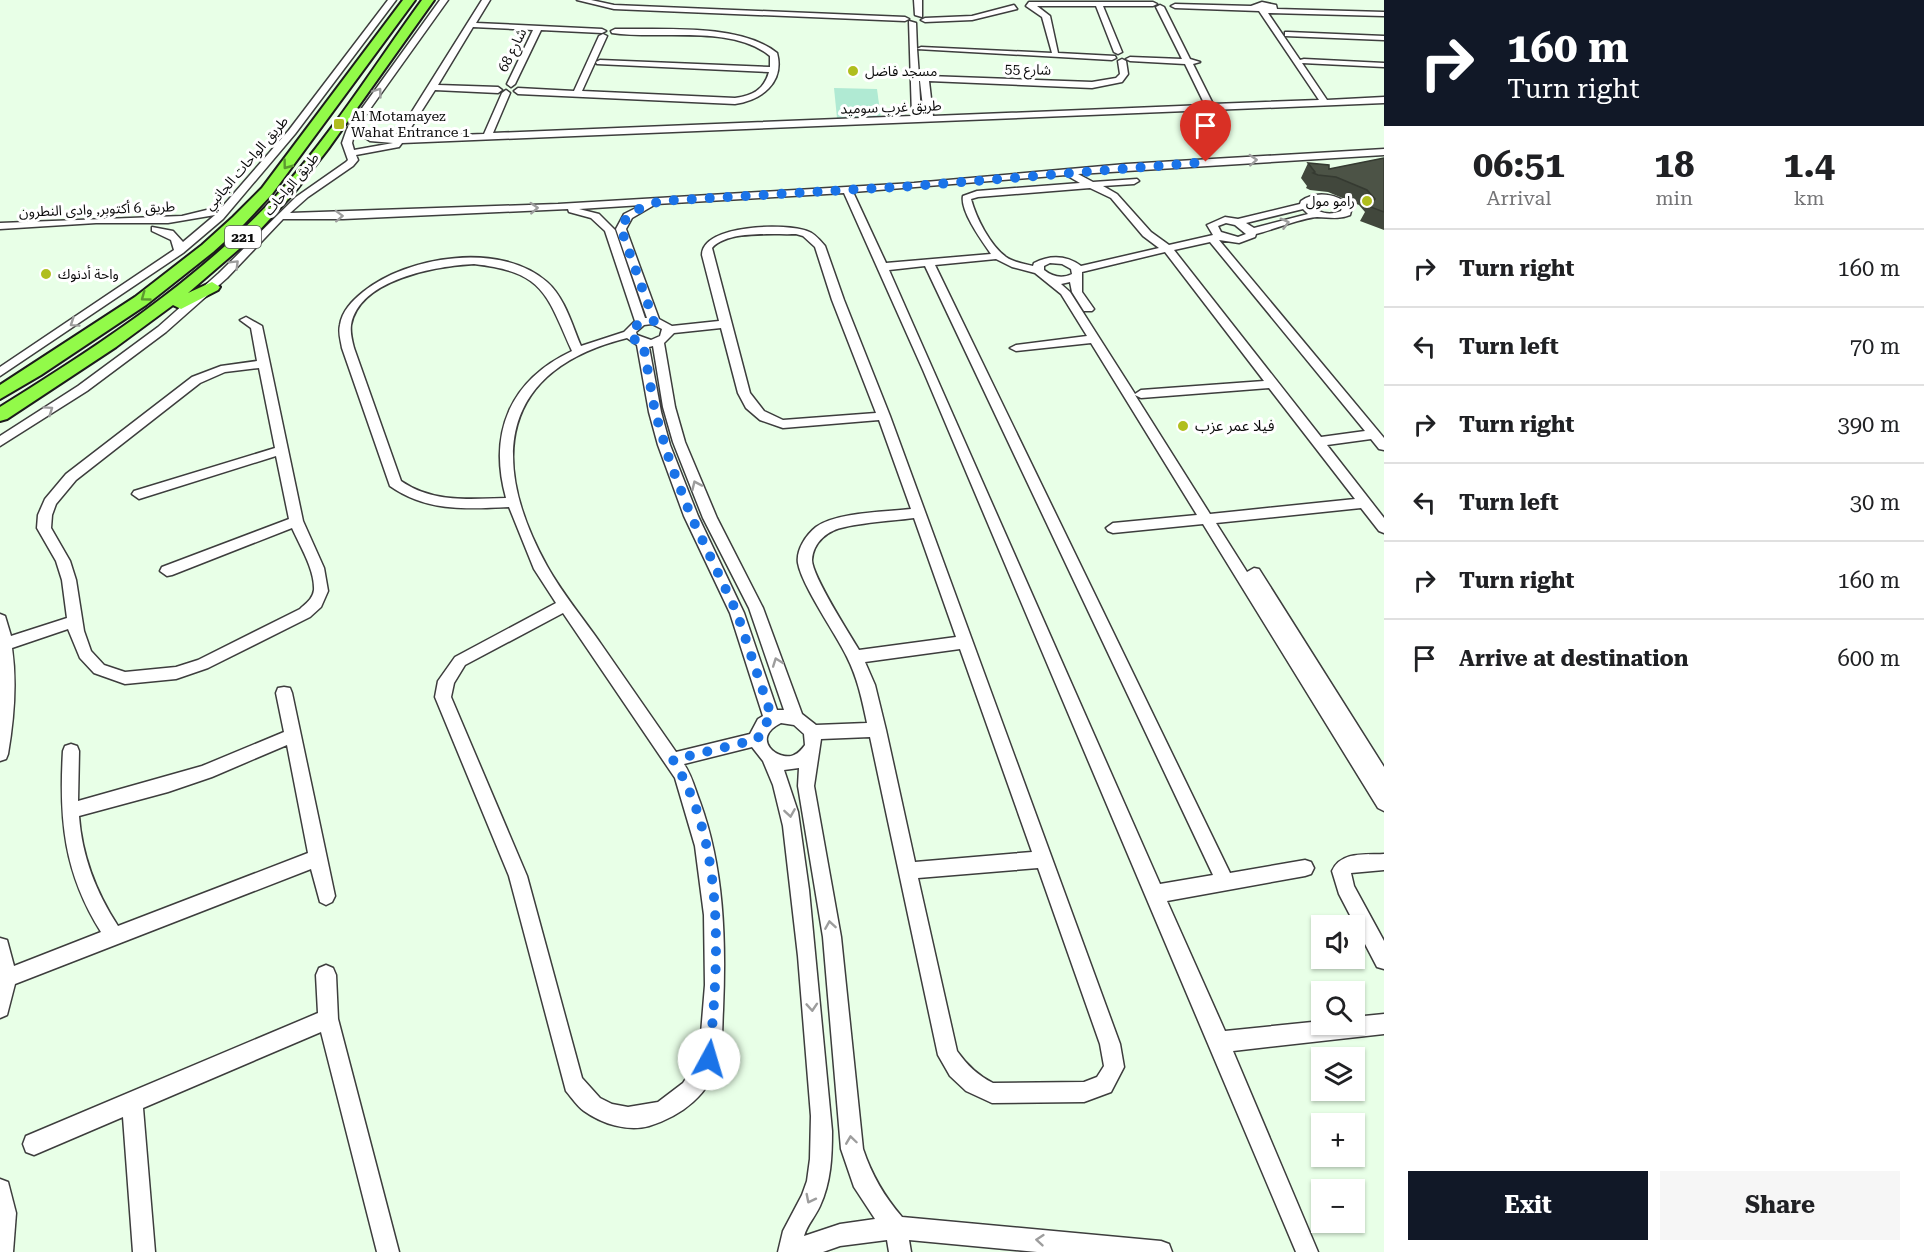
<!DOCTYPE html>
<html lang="en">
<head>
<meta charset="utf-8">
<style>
	body { margin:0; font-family:"Roboto Serif","Noto Sans Arabic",serif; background:#f6f6f6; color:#202124; height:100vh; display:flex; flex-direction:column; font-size:22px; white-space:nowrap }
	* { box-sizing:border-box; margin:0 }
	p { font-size:20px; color:#757577 }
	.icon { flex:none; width:33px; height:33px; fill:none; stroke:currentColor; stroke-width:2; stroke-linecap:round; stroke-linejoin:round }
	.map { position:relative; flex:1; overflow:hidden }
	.panel { display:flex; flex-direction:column; background:#fff; width:540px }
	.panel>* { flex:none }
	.hud { background:#111827; color:#fff; overflow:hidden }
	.tools { position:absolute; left:1311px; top:915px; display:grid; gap:12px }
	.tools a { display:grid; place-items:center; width:54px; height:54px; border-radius:0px; background:#fff; box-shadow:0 2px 4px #0004; font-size:30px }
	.pin { position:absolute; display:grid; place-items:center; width:51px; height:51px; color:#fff; margin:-62px -26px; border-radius:50% 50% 50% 0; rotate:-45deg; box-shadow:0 0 6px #0007 }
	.pin .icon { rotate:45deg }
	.me { position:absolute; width:66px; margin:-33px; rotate:6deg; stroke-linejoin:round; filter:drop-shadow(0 0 4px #0008) }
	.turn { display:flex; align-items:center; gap:21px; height:126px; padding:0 24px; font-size:27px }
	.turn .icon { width:78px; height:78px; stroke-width:2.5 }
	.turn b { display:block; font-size:42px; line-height:51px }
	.eta { display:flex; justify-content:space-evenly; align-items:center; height:102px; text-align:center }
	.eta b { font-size:36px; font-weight:700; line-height:42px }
	.action { display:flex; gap:12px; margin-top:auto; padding:12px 24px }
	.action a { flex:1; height:69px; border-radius:0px; background:#111827; color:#fff; font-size:24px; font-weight:700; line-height:69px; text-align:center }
	.action a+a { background:#f6f6f6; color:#202124 }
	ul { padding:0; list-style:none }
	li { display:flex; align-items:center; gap:18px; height:78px; padding:0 24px; border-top:2px solid #e0e0e0 }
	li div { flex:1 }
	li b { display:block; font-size:22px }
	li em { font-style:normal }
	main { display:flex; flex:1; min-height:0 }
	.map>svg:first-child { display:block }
	.green { fill:#b0ead3 }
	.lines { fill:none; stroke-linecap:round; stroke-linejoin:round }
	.minor-casing { stroke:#3d3d3d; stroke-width:3 }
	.highway-casing { stroke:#1b1b1b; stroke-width:4 }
	.minor { fill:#fff; fill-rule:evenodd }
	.highway { fill:#92fa49; fill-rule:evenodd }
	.wall { fill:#41473c }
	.building { fill:#4c5346; stroke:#353a31; stroke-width:1.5 }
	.oneway { stroke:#9d9d9d }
	.oneway2 { stroke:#5c9a30 }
	.route { stroke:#1a73e8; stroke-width:10; stroke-dasharray:0 18 }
	.poi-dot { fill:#b0be1e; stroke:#fff; stroke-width:2 }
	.labels { text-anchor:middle; stroke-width:6; stroke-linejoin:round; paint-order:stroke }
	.far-street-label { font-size:14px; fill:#0a0a0a; stroke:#fff }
	.far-poi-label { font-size:14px; fill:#0a0a0a; stroke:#fff; text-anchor:start }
	.shield { fill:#fff; stroke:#545454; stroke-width:1.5 }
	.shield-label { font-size:14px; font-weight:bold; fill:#0a0a0a }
	.poi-label { font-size:15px; fill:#0a0a0a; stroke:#fff; text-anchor:start }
</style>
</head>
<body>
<main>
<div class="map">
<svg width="1384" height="1252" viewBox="0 0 1384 1252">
	<rect width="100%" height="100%" fill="#e8ffe7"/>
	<path class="green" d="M834,88L877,89L881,119L837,118Z"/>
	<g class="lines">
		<defs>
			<g id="minor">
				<path d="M388,0H396L295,134L223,219L183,253L0,376V367L174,250L171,240L152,231V227L173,231L183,242L215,215L168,223H96L0,229V223L182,216L223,206L289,130Z"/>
				<path d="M440,0H448L360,123L370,135L396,137L482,0H490L476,23L602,29L606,31L602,33L541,30L515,84L511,87L507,84L533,30L473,27L438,85L498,87L502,90L498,93L435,90L405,137L484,134L502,93L506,90L510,93L493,133L912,116L909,21L916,23L917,49L921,47L1052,53L1042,17L1026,6L1029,2H1153L1157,4L1153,6H1103L1122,52L1118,54L1114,52L1096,6H1037L1050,16L1058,53L1115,56L1116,58L1112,60L917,49L919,76L924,73L928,76L1092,82L1116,78L1120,74L1118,61L1122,59L1126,61L1128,74L1122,82L1092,88L929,81L933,116L1205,105L1185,64L1130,61L1126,59L1130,57L1182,59L1156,7L1160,5L1164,7L1190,59L1200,62L1193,64L1213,104L1319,100L1259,11L1175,8L1171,6L1175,4L1251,6L1262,2L1276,5L1277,9L1384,12V16L1268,13L1300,60L1304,59L1384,63V67L1302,63L1327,100L1384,97V103L402,143L399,147L356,155L358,160L353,166L308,197L290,213L558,204L914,183L1126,164L1384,149V155L1078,174L1093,182L1137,179L1139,181L1134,184L1103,186L1117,194L1151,232L1169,245L1213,235L1207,225L1225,217L1238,219L1300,204L1301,201C1317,190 1338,194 1352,207L1350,215C1337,220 1329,217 1317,217C1302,218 1272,230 1256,234L1255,237L1239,243L1219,240L1384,438V450L1379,449L1371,439L1327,445L1384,518V533L1379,531L1361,508L1216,523L1247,572L1254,568L1259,569L1384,767V811L1378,808L1203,524L1113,533L1108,531L1106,528L1113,523L1197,515L1091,343L1016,351L1010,348L1016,345L1087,336L1061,294L1035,273L1012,267L996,259L935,265L1230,873L1305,860L1311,862L1314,868L1311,874L1305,876L1167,901L1225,1031L1322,1021V1024H1354V1017L1384,1014V1034L1233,1051L1318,1252H1296L923,370L844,193L656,204L632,218L626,229L659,319L672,326L719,321L702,255C702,224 787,223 807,231C814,233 820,240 825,246L844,300L890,416L1120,1044L1124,1067L1111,1092L1084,1102L992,1103L966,1091L950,1076L938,1055L870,737L821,739L814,786L841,937L863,1149C872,1176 884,1196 902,1217L1161,1241L1169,1244L1172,1252H1037L909,1240L911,1252H889L887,1240L840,1246L823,1252H778L783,1231L802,1195L807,1181L810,1159L811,1116L798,956L783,826L773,785L763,761L752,747L684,764C692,776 695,789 700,802C724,868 726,940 723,1010C722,1025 723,1044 719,1060C710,1094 682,1116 649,1126C628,1132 602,1124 584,1111C577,1106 572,1098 566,1091L509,876L435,697L438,681L455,657L556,603L534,569L509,507C466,509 427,512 390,486L342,348C341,341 338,333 340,325C342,311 352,301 363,292C407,256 501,241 547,282C565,298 572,325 581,346L624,332L635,321L605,231L591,218L569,212L568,209L343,219H283L227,278L166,332L87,391L0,446V436L78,386L158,327L219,273L296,197L346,162L348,160L342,143L347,129ZM919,81H920L924,116H921ZM355,131L370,141L393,143L354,150L352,143ZM1066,175L1080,183L977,191L963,196C960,211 982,241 991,254L886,263L853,192ZM1090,188L1111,198L1143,236L1159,248L1081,266C1066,255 1050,255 1034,263L1033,266C1024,264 1013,262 1006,257C990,245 976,218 971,199L978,197ZM1315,200L1331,202L1342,208L1341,211C1329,216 1318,213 1309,204ZM642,205L624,214L616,229L647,318H645L615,230L599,214L579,209ZM1303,209L1308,214L1254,228L1246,223ZM1226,223L1235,225L1246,234L1238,237L1221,232L1218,226ZM796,234L803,236L815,247L832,300L876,413L783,420L764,411L750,393L712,248C728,230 773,235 796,234ZM1210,242L1365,431L1321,437L1174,250ZM1165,252L1264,381L1141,390L1135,394L1070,292L1061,284L1070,282L1072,292L1084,311H1092L1094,309L1082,292V272ZM1050,263L1062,264L1071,269L1072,274C1062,279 1053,277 1044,270V266ZM474,264C544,272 546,293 572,351C510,380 488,433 506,498C468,499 433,503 401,481L354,348C352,340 350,333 351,325C359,279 437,266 474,264ZM925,266L1213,875L1160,884L889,270ZM652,324L662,329L660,336L651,340L637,335L636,332L644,325ZM721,328L738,393L746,408L760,420L783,428L879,420L911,509C885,512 837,512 816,527C806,535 796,550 798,563C802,586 836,634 847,657C858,679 862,700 867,723L816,725L802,714L763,608L717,518L685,442L675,407L664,343L674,333ZM627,338L637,345L649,412L658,445L684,516L730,613L763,716L758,719L750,734L676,752C651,716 626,680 601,644C583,618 562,593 547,566C489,461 499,370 627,338ZM653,346L663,407L673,442L703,518L749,608L784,710H777L744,613L698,516L670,445L661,412L649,347ZM1269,388L1355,499L1210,514L1135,395L1141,398ZM914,518L956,637L859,650C849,633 812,576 812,560C813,542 828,530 845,527C867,522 891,521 914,518ZM563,613L675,778L695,846L704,915L705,985L699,1058L683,1083L658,1102L628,1107L612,1104L600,1098L582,1078L527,876L451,697L454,683L465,665ZM960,649L1032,852L915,862L886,730L875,685L865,662ZM781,723L794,725L804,734L805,745C802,749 799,753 794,755C779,762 749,739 781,723ZM799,768L798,786L823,937L841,1149L854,1187L875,1219L840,1224L804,1236C807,1225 815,1217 820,1206C831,1182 832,1157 832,1131L809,890L798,812L784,770ZM1038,868L1100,1044L1104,1066L1097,1077L1084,1082L993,1083C977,1075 967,1065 957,1051L918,878Z"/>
				<path d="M577,0H591L614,5L905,17L909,19L905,21L614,9Z"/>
				<path d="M914,0H922V17L915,15Z"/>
				<path d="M1014,5L1017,9L972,20L925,22L921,20L925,18L972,16Z"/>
				<path d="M615,29C661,30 740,23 777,53C785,83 761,100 735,104L518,94L514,91L518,88L574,91L599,36L603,34L607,36L582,91L735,98C752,96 764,90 769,72L597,64L596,62L600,60L770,67V56C732,24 659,40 612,33L611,31Z"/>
				<path d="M1288,32L1384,36V40L1285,36V32Z"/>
				<path d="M246,317L262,326L303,521L324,568L328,591L321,607L310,617L208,668L176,679L125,684L94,673L80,658L68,629L12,648C17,683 14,719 8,754L6,759L0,761V614L5,616L11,636L67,618L62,580L56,561L37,528L38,515L45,499L66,474L192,377L221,366L257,361L251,328L240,320ZM259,368L275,448L134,491L132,494L139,499L276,456L289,519L162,567L160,571L167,576L172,575L292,528C300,546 315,570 314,590C313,599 305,604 300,609L198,660L176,667L125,672L104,665L91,651L84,631L76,580L70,561L51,528L52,515L56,504L76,480L200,383L225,372Z"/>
				<path d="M284,687L290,688L292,693L335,896L332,902L326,905L320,902L311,869L15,984L7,1015L0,1018V938L7,940L14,966L101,932C64,873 59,820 63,751L65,746L71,744L77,746L79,751L78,801L202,766L284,732L276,693L278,688ZM287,745L308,853L118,926C96,892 82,857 79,816L168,792L212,777Z"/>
				<path d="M1384,854V870L1351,873L1354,886L1384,941V969L1377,967L1339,894L1332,871C1341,851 1365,855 1384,854Z"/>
				<path d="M326,965L333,968L336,975L338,1019L399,1252H377L321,1032L143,1108L155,1252H133L123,1117L34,1155L26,1152L23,1144L26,1136L318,1013L316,975L319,968Z"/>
				<path d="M0,1179L8,1182L16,1213L13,1252H0Z"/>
			</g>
			<g id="highway">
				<path d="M403,0H415L272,194L244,224L213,252L146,305L41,375L0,399V385L135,297L202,245L233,217L262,188Z"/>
				<path d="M422,0H434L328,149L293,194L254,236L188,293L212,282L220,287L218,290L181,309L173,305L116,347L7,419L0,421V407C98,346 196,282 275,197C330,137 374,66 422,0Z"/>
			</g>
		</defs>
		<use href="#minor" class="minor-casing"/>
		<use href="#highway" class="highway-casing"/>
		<use href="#minor" class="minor"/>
		<use href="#highway" class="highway"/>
	</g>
	<path class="wall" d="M1384,158V230L1360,221L1365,212L1359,205L1328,192L1310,190L1306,188L1307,186L1301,178L1308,163L1329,169Z"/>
	<path class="building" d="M1384,158V212L1368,206L1375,199L1367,190L1336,177L1318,175L1313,173L1315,172L1308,163L1329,165V169Z"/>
	<defs><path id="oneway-chevron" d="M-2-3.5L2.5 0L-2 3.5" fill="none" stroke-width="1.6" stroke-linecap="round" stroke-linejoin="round" transform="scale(1.5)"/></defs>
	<g class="oneway">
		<use href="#oneway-chevron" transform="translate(378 92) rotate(-54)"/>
		<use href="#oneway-chevron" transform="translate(1253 160) rotate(-3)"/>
		<use href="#oneway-chevron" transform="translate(534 208) rotate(-3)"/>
		<use href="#oneway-chevron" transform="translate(339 216) rotate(-2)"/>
		<use href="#oneway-chevron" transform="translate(1285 223) rotate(-15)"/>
		<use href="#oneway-chevron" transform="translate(235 264) rotate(-45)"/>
		<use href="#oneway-chevron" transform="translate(74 323) rotate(146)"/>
		<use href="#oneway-chevron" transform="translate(49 410) rotate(-34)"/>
		<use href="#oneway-chevron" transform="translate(696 485) rotate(-114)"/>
		<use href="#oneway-chevron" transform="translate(777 662) rotate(-110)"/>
		<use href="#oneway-chevron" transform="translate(790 813) rotate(81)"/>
		<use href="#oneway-chevron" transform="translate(830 925) rotate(-99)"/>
		<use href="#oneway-chevron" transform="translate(812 1007) rotate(86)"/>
		<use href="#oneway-chevron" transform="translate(851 1140) rotate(-98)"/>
		<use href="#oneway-chevron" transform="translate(810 1199) rotate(117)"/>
		<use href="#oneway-chevron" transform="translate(1040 1240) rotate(-175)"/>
	</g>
	<g class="oneway2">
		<use href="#oneway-chevron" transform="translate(287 165) rotate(127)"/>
		<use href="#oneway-chevron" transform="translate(145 297) rotate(144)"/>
	</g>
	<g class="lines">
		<path class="route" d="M709,1059C719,964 726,844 673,760L758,739L761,727L772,718L737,613L691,516L670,462L655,412L643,343L635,340L631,334L632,329L641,322L654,321L621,229C626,211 645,206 661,201L914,186L1206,162"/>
	</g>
	<g class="poi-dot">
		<circle cx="853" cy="71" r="6"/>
		<rect x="333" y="118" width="12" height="12" rx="3"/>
		<circle cx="1367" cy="201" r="6"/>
		<circle cx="46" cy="274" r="6"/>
		<circle cx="1183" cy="426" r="6"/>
	</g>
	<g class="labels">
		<g class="far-street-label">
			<text transform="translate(512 50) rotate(-64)" y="5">شارع 68</text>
			<text transform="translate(1028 69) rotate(2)" y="5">شارع 55</text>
			<text transform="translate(891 107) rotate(-2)" y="5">طريق غرب سوميد</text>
			<text transform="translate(246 163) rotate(-49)" y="5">طريق الواحات الجانبي</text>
			<text transform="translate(291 184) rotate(-50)" y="5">طريق الواحات</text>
			<text transform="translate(97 209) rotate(-2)" y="5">طريق 6 أكتوبر, وادى النطرون</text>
		</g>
		<g class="far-poi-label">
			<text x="865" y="76">مسجد فاضل</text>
			<text x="351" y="121">Al Motamayez<tspan x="351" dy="16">Wahat Entrance 1</tspan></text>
			<text x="1355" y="206" text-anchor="end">رامو مول</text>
			<text x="58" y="279">واحة أدنوك</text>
		</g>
		<rect class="shield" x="225" y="226" width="36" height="22" rx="4.5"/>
		<g class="shield-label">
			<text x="243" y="242">221</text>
		</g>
		<g class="poi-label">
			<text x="1195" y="431">فيلا عمر عزب</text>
		</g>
	</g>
</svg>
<div class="tools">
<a><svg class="icon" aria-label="sound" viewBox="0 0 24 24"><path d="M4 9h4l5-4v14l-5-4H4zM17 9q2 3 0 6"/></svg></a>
<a><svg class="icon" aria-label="search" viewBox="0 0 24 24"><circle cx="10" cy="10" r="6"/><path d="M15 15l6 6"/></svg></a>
<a><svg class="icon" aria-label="layers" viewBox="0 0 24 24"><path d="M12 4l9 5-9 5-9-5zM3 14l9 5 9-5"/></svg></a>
<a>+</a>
<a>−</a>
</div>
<div class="pin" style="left:1206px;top:162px;background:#d93025"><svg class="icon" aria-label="arrive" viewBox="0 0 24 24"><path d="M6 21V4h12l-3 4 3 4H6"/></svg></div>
<svg class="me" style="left:709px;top:1059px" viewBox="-20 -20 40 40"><circle r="19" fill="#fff"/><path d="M0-13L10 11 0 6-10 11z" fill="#1a73e8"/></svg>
</div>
<section class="panel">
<div class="hud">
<div class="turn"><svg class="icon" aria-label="right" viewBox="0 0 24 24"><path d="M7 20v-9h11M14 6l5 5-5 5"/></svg><div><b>160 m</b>Turn right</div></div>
</div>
<div class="eta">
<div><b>06:51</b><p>Arrival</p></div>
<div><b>18</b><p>min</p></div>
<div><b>1.4</b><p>km</p></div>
</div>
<ul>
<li><svg class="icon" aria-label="right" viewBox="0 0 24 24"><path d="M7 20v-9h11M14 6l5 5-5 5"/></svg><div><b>Turn right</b></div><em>160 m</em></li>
<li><svg class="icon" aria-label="left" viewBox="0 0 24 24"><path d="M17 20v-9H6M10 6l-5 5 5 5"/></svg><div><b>Turn left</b></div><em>70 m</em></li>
<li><svg class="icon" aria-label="right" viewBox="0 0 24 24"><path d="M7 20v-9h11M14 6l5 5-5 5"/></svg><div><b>Turn right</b></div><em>390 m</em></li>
<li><svg class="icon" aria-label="left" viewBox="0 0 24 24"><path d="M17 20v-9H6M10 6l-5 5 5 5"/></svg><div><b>Turn left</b></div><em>30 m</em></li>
<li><svg class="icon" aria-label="right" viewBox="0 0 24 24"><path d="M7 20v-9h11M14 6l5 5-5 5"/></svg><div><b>Turn right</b></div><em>160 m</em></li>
<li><svg class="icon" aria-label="arrive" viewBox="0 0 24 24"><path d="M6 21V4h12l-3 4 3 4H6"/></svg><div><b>Arrive at destination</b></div><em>600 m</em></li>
</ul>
<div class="action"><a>Exit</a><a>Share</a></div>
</section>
</main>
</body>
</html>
